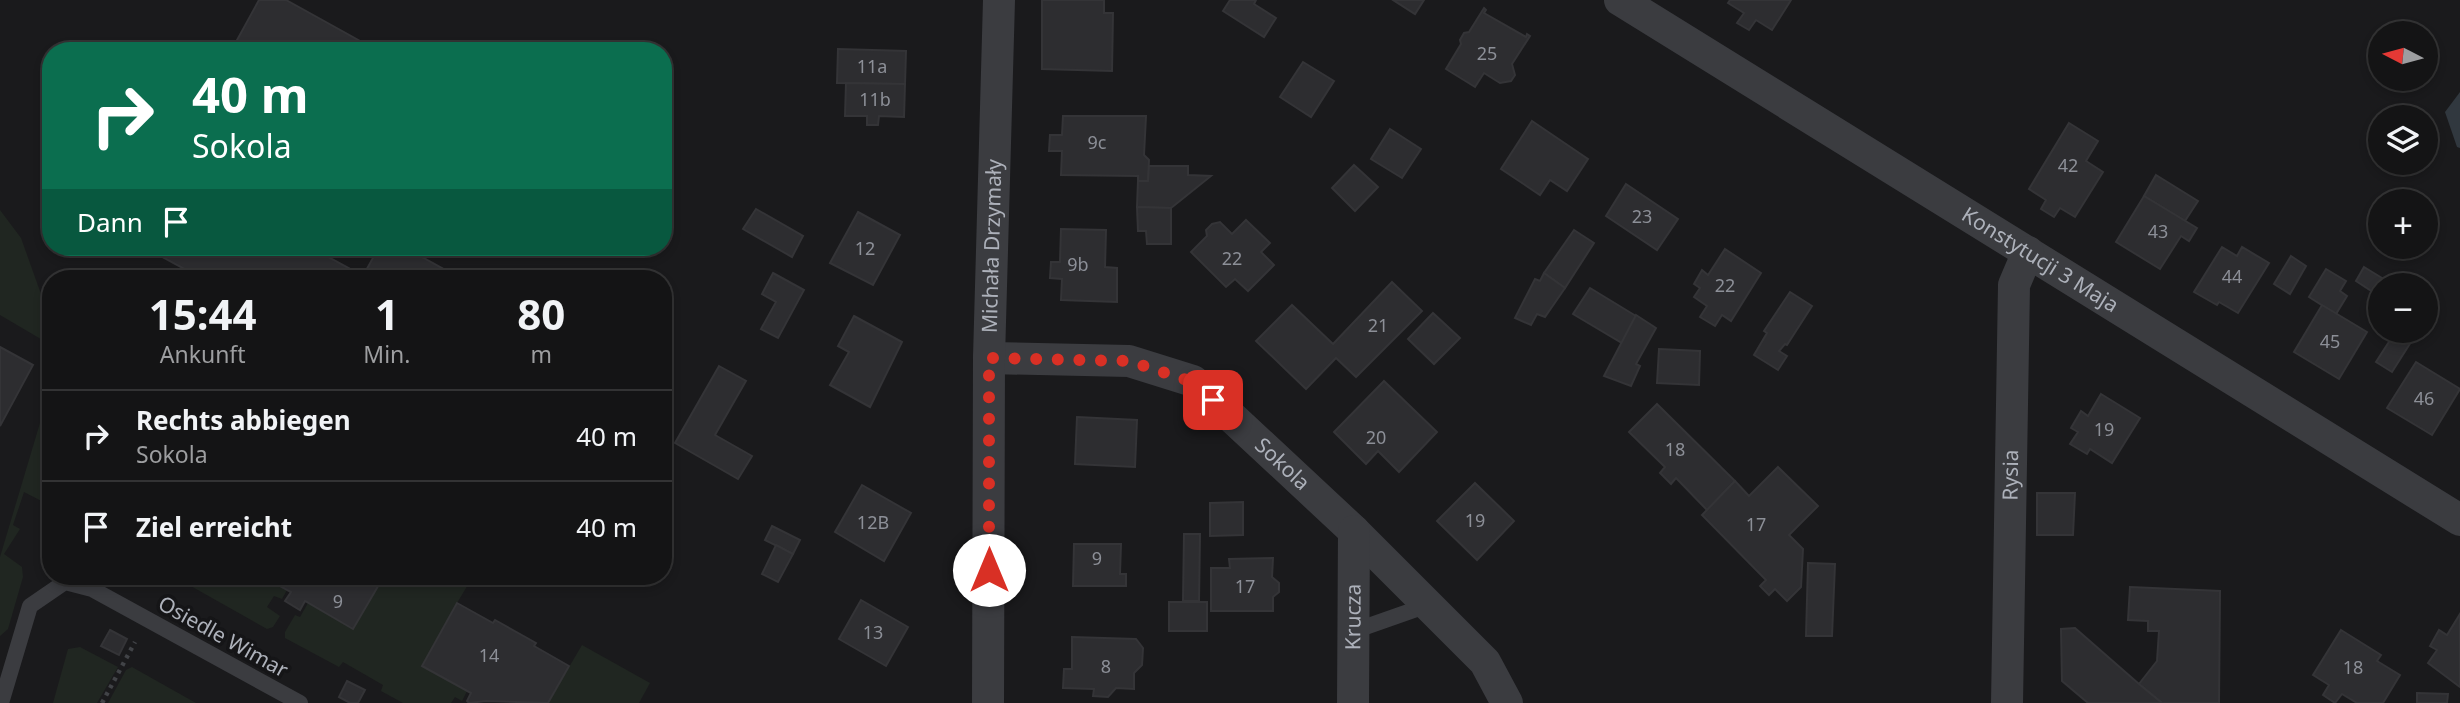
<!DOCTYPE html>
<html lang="de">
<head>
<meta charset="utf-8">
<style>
	body { margin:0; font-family:"Noto Sans",sans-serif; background:#1d1d1e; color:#f1f3f6; height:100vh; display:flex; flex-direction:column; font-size:26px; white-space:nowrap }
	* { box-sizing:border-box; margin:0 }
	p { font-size:23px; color:#9d9ea0 }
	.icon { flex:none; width:38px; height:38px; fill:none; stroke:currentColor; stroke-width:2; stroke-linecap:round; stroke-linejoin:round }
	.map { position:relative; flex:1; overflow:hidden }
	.details { position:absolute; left:42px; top:270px; width:630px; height:315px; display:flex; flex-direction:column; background:#141415; border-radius:28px; box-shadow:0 4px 10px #0003,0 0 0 2px #333334 }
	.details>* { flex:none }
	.banner { position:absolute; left:42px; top:42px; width:630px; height:214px; border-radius:28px; box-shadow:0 4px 10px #0003,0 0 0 2px #333334; background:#0b6e4f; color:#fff; overflow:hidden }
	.needle { width:46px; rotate:276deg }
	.controls { position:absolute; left:2368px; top:21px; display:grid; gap:14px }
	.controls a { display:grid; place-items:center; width:70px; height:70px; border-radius:50%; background:#141415; box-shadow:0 4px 10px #0003,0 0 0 2px #333334; font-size:35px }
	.pin { position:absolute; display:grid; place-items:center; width:60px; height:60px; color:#fff; margin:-30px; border-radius:14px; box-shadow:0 4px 10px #0006 }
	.me { position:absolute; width:77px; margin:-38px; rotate:0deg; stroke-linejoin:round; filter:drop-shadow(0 0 5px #0008) }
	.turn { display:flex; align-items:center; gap:24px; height:147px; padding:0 35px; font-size:32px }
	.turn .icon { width:91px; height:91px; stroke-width:2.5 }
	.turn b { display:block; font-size:49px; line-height:60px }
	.then { display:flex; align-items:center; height:66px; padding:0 35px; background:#0003; gap:14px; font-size:26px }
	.eta { display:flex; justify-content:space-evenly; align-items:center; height:119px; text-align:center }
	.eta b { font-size:42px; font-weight:700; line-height:49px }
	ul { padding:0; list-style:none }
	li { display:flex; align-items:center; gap:21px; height:91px; padding:0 35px; border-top:2px solid #333334 }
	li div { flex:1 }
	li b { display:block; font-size:26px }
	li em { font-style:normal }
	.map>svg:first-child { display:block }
	.green { fill:#202621 }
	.water { fill:#31383f }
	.building { fill:#2d2d30; stroke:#343437; stroke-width:2 }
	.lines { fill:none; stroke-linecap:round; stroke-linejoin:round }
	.path { stroke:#414347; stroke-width:4.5; stroke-dasharray:3.5 5; stroke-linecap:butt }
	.service { stroke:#3b3c40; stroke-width:16 }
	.minor { stroke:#3b3c40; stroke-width:32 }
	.route { stroke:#d93025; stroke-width:12; stroke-dasharray:0 21.6 }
	.labels { text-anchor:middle; stroke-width:7; stroke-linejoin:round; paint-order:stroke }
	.number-label { font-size:18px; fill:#8c8f97 }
	.street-label { font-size:21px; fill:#adb1ba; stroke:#151517 }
</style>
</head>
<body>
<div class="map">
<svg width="2460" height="703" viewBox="0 0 2460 703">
	<rect width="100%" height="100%" fill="#1a1a1c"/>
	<g class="green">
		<path d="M0,210L21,238L51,322V345L0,315Z"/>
		<path d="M51,386V506L24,492L13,525L20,529L4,554L22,567L23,577L8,629L0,636V557Z"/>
		<path d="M173,576H262L287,590L282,599L274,596L267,607L280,616L273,627L267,629Z"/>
		<path d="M384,576H457L469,583L457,603L467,691L462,701L455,697L451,703H403L381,691L383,685L343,662L339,667L285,638V632L295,615L300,617L308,603L353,628Z"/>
		<path d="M582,645L650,683L639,703H548Z"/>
		<path d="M80,647L118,667L97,703H53L68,649Z"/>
		<path d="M132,667L196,703H108L126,670Z"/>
	</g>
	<path class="water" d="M2460,92V148L2457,147L2445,112Z"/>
	<g class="building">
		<path d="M259,0H286L378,51H231Z"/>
		<path d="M1042,0H1104V13H1113L1112,71L1042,69Z"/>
		<path d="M1230,0H1256L1254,4L1276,18L1264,37L1223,11Z"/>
		<path d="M1393,0H1424L1415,14Z"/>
		<path d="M1730,0H1791L1772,30L1756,20L1749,30L1737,23L1744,13L1728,3Z"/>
		<path d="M1484,8L1486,10L1484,13L1526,37L1527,34L1530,36L1512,64L1515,75L1511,81L1500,83L1484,73L1475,87L1446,69L1461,44L1460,40L1464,33L1469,32Z"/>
		<path d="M838,49L906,51L905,84L837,83Z"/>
		<path d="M1303,62L1334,81L1311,117L1280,97Z"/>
		<path d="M846,83L905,84L904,117L879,116L878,125H867V116H845Z"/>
		<path d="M1063,116H1146L1144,155L1149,160L1148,181H1138V176L1061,175L1062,151H1049L1050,135H1062Z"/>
		<path d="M1532,121L1588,159L1567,191L1550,180L1540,195L1501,169Z"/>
		<path d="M2069,123L2098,141L2086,161L2103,172L2075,217L2060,208L2054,217L2041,209L2046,200L2029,189Z"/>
		<path d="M1390,129L1421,149L1402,178L1371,159Z"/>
		<path d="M1354,165L1378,187L1355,211L1332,188Z"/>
		<path d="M1149,166H1188V175L1211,176L1171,208L1137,207L1138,181H1148Z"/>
		<path d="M2156,175L2198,201L2185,221L2144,196Z"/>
		<path d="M1626,184L1678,219L1657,250L1606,216Z"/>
		<path d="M2144,196L2197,228L2189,241L2181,236L2160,269L2116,242Z"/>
		<path d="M1137,207L1171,208V244H1147L1146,231H1138Z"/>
		<path d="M756,209L803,236L792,257L743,229Z"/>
		<path d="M858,212L900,235L873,285L830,263Z"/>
		<path d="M1246,220L1270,243L1261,252L1274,265L1248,291L1235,279L1226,287L1191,252L1207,236L1206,230L1212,224L1220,222L1232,234Z"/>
		<path d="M1061,229L1106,230L1105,267L1117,268V302L1061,300L1062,279L1050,278L1051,262H1060Z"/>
		<path d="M1574,230L1594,243L1565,288L1544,273Z"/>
		<path d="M144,247H310L363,276L379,247H404L447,271L443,278H201Z"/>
		<path d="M2222,247L2237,256L2242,247L2269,263L2238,313L2219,302L2217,305L2194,292Z"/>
		<path d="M1725,249L1761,273L1731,321L1722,315L1715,326L1700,317L1707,306L1694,297L1700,288L1694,284L1702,270L1708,275Z"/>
		<path d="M2291,256L2306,266L2290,294L2274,284Z"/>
		<path d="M2364,267L2382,278L2373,292L2356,281Z"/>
		<path d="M2326,269L2346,281L2340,291L2347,296L2336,314L2309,297Z"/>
		<path d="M773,273L804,290L778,338L761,329L776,302L762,294Z"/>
		<path d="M1544,273L1565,288L1545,317L1537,314L1531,325L1515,318L1535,279L1540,281Z"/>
		<path d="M1392,282L1422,311L1356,377L1336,358L1306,389L1256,341L1292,305L1333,344Z"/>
		<path d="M1590,288L1636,316L1622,343L1573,314Z"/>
		<path d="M1790,292L1812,306L1787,345L1785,344L1779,351L1787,356L1778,370L1754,355L1767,333L1764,331Z"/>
		<path d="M2322,305L2367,332L2339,379L2294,352Z"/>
		<path d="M1433,313L1460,338L1434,364L1408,339Z"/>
		<path d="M1636,315L1656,328L1636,364L1640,366L1631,386L1604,376Z"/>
		<path d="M854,316L902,342L870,407L830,385L849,352L838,346Z"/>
		<path d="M2396,331H2418L2392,372L2376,362Z"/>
		<path d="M0,347L33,365L0,426Z"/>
		<path d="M1659,349L1700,351L1699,385L1657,383Z"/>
		<path d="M2416,362L2460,389L2432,435L2387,408Z"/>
		<path d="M719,366L746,381L715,435L752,456L738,479L675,443Z"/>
		<path d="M1384,381L1437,432L1399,472L1378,451L1366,464L1334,432Z"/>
		<path d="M2101,394L2140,418L2112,463L2090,449L2087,454L2070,444L2078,432L2071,428L2081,411L2088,416Z"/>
		<path d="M1657,404L1735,481L1707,510L1676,478L1671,484L1660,473L1665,467L1629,432Z"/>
		<path d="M1077,417L1137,420L1135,467L1075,464Z"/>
		<path d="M1778,467L1818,506L1789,535L1803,549L1801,587L1787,601L1775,589L1769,595L1760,586L1766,580L1702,515L1735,481L1749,496Z"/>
		<path d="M1475,483L1514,521L1477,560L1437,521Z"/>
		<path d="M862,485L911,513L884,561L835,532Z"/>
		<path d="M2037,493H2075L2073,535H2037Z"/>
		<path d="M1243,502V535L1210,536V503Z"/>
		<path d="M772,526L800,540L793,554L765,540Z"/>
		<path d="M1184,534H1200L1199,601H1183Z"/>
		<path d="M1074,544H1121L1120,574H1126V586H1073Z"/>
		<path d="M776,545L793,554L778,582L762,574Z"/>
		<path d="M1273,558L1272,577L1279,583V592L1273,597V611H1211V568H1230L1229,559Z"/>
		<path d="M1808,563L1835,564L1832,636H1806Z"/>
		<path d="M262,576H384L353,629L305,601L300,610L285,601L291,592Z"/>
		<path d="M2130,587L2220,591L2219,703H2162L2139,684L2157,661L2159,631H2148V621L2128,620Z"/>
		<path d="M861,600L908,627L886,666L839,639Z"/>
		<rect x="1169" y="602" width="38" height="29"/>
		<path d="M457,603L493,623L495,620L536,643L534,646L569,666L548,703L486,701L469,703L467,701L471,693L422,666Z"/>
		<path d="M2460,614V687L2428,663L2437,650L2430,646L2439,630L2447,635Z"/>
		<path d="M2075,628L2139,684L2162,703H2088L2062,681L2061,629Z"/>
		<path d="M110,630L127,639L119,655L101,646Z"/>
		<path d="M2341,630L2381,655L2377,661L2400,675L2383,703H2357L2342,694L2335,703L2323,695L2329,685L2313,675Z"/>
		<path d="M1072,637L1136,639L1143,648L1142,665L1134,673V689L1116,688L1108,697L1093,696L1094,689L1063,688L1064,669H1072Z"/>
		<path d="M347,681L365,690L358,703H350L339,697Z"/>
		<path d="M2417,693L2448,694L2447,703H2417Z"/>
	</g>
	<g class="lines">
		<path class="path" d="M102,703L135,642"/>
		<g class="service">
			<path d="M1354,631L1428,605"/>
			<path d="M1,703L30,606L65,582L92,589L300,703"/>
		</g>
		<g class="minor">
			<path id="s1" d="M1620,0L2460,520"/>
			<path id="s2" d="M989,358L1129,361L1193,381L1354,531L1485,662L1507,703"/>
			<path id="s3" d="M988,703L989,358L999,0"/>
			<path id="s4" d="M1353,703L1354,531"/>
			<path id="s5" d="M2007,703L2014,285L2028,252"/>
		</g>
	</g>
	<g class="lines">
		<path class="route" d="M989,570V358L1129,361L1193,382L1213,400"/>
	</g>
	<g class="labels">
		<g class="number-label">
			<text x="1487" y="60">25</text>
			<text x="872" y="73">11a</text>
			<text x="875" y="106">11b</text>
			<text x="1097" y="149">9c</text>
			<text x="2068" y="172">42</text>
			<text x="1642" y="223">23</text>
			<text x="2158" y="238">43</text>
			<text x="865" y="255">12</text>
			<text x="1232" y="265">22</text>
			<text x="1078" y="271">9b</text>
			<text x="2232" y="283">44</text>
			<text x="1725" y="292">22</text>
			<text x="1378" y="332">21</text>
			<text x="2330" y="348">45</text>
			<text x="2424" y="405">46</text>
			<text x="2104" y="436">19</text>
			<text x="1376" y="444">20</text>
			<text x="1675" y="456">18</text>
			<text x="1475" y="527">19</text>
			<text x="873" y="529">12B</text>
			<text x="1756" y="531">17</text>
			<text x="1097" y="565">9</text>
			<text x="1245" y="593">17</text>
			<text x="338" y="608">9</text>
			<text x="873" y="639">13</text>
			<text x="489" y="662">14</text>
			<text x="1106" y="673">8</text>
			<text x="2353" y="674">18</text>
		</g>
		<g class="street-label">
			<text dy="7" stroke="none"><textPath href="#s3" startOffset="457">Michała Drzymały</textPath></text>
			<text dy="7" stroke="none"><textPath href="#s1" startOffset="494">Konstytucji 3 Maja</textPath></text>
			<text dy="7" stroke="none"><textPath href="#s2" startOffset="329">Sokola</textPath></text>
			<text dy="7" stroke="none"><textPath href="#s5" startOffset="228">Rysia</textPath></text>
			<text dy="7" stroke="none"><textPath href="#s4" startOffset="86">Krucza</textPath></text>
			<text transform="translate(223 637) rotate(29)" y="7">Osiedle Wimar</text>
		</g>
	</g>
</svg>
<div class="controls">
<a><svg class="needle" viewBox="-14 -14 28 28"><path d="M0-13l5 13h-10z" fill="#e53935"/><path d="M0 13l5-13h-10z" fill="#9d9ea0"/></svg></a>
<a><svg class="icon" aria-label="layers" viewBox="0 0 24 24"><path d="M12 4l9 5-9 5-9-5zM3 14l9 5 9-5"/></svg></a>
<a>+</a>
<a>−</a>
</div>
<div class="pin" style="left:1213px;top:400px;background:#d93025"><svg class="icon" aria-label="arrive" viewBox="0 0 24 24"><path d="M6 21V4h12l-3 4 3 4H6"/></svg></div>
<svg class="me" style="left:989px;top:570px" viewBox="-20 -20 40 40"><circle r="19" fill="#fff"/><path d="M0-13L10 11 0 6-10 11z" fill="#d93025"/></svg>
<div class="banner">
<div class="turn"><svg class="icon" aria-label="right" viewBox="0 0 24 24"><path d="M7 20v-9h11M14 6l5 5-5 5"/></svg><div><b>40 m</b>Sokola</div></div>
<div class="then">Dann<svg class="icon" aria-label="arrive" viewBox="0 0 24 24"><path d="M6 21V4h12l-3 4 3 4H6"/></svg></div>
</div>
<section class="details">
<div class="eta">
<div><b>15:44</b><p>Ankunft</p></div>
<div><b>1</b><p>Min.</p></div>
<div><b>80</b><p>m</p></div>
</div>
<ul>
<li><svg class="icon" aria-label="right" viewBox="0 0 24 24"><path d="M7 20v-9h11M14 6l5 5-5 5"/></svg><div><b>Rechts abbiegen</b><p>Sokola</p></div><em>40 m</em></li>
<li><svg class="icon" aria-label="arrive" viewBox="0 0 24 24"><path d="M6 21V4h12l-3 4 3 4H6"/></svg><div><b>Ziel erreicht</b></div><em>40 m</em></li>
</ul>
</section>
</div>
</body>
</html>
